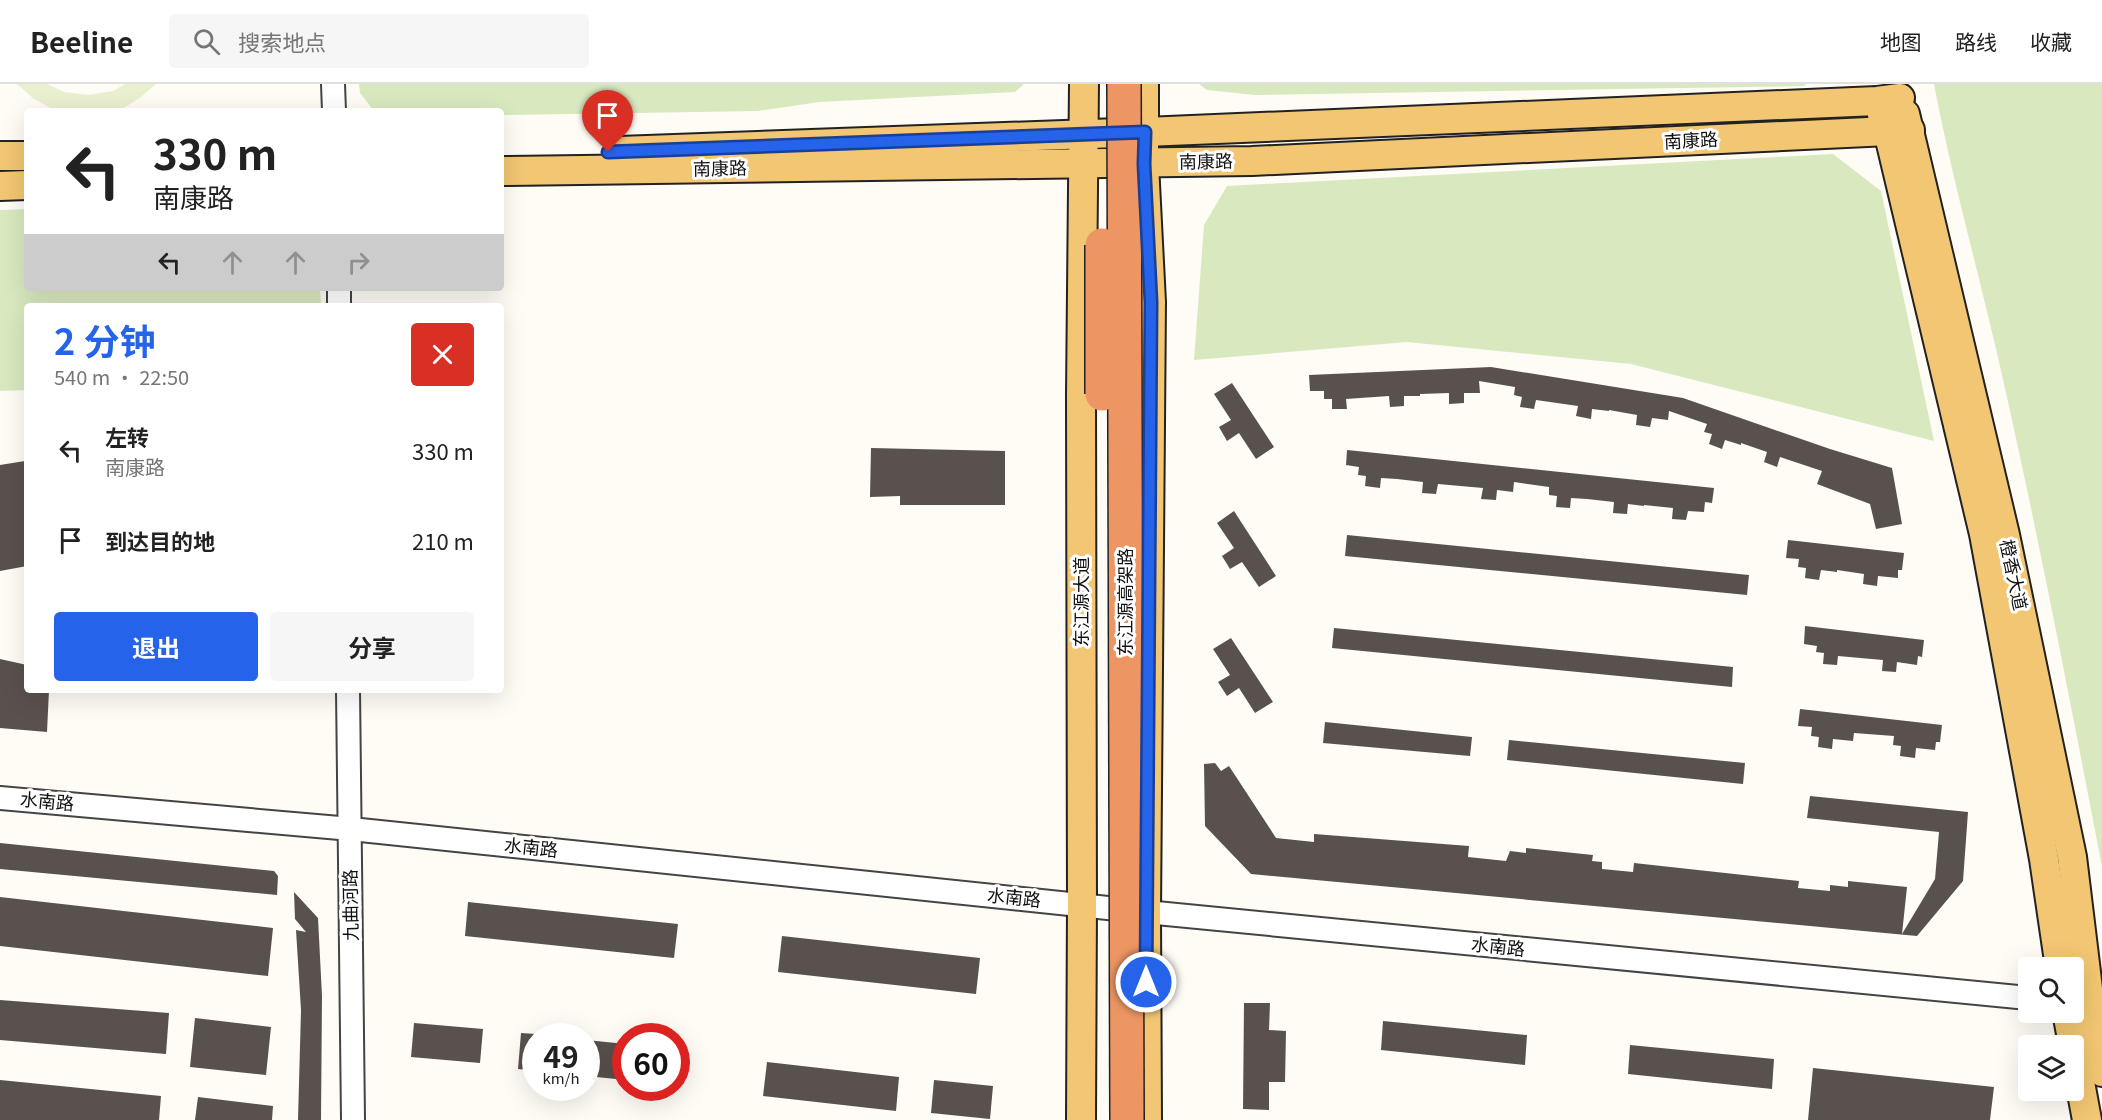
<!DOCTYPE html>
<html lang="zh">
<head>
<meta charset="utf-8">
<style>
	body { margin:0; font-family:Georgia,"Noto Sans SC",serif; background:#f6f6f6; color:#222; height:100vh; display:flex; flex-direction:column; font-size:22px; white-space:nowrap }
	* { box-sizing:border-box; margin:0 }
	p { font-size:20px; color:#767676 }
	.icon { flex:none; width:33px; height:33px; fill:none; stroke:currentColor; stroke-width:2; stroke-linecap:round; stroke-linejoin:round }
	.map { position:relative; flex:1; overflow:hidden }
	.panel { position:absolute; left:24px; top:219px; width:480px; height:390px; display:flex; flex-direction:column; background:#fff; border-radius:6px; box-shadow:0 6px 24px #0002 }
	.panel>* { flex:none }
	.hud { position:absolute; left:24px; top:24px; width:480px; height:183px; border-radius:6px; box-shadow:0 6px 24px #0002; background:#fff; color:#222; overflow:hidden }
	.buttons { position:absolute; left:2018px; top:873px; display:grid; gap:12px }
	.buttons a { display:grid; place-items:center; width:66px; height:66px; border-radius:6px; background:#fff; box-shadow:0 6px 24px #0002; font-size:30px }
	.speed { position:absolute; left:522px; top:939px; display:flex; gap:12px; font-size:30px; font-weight:700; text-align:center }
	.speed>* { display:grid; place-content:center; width:78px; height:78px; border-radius:50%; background:#fff; box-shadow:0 6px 24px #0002; line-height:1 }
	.speed small { font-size:15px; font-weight:400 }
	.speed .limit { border:9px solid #d22; background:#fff; color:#111 }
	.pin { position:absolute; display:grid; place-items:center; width:51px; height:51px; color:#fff; margin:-62px -26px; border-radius:50% 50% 50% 0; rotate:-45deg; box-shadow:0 0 6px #0007 }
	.pin .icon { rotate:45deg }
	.me { position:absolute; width:66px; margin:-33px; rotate:0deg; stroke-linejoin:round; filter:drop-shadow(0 0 4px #0008) }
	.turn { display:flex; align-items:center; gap:21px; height:126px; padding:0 30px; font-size:27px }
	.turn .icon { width:78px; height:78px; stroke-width:2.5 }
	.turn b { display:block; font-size:42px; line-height:51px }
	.lanes { display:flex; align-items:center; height:57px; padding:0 30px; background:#0003; justify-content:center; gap:30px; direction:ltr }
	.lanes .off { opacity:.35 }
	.round { display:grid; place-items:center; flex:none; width:63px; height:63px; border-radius:6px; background:#f6f6f6 }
	.overview { display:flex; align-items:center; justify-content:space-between; height:102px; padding:0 30px }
	h1 { font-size:36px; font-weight:700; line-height:45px; color:#2563eb }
	.primary-button { display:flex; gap:12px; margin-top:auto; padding:12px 30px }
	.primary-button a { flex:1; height:69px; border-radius:6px; background:#2563eb; color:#fff; font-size:24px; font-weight:700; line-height:69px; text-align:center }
	.primary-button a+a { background:#f6f6f6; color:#222 }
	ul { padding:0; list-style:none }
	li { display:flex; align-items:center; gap:18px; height:90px; padding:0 30px }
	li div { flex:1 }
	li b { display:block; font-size:22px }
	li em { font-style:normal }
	header { display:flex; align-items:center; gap:36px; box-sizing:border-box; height:84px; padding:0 30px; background:#fff; border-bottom:2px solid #e0e0e0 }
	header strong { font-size:28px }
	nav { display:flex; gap:33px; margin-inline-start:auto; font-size:21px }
	.search { width:420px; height:54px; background:#f6f6f6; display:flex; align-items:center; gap:15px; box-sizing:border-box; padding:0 21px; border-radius:6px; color:#767676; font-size:22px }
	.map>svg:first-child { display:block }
	.green { fill:#d8e9bf }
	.pitch { fill:#e8f0d0 }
	.building { fill:#59514d }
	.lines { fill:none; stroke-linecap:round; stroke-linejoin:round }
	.minor-casing { stroke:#444; stroke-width:26 }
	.major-casing { stroke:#222; stroke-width:32 }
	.minor { stroke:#fff; stroke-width:22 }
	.major { stroke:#f2c672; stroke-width:28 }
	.highway-bridge-casing { stroke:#222; stroke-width:36; stroke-linecap:butt }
	.highway-bridge { stroke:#ed9664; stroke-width:33 }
	.route-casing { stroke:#184099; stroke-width:15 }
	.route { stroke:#2563eb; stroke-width:10 }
	.labels { text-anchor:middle; stroke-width:6; stroke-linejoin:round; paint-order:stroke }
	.street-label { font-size:18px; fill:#111; stroke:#fff }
</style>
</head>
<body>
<header>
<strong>Beeline</strong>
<div class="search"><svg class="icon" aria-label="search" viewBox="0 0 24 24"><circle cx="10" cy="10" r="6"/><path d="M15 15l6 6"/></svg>搜索地点</div>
<nav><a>地图</a><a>路线</a><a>收藏</a></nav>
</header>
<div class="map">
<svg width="2102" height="1036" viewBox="0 0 2102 1036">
	<rect width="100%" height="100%" fill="#fefcf5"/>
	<g class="green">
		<path d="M359,0H1024L1015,8L819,18L758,27L501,31V27H374L360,9Z"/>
		<path d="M1199,0H1806L1804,2L1255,11L1207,6Z"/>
		<path d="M1934,0H2102V783C2069,611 2036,439 1997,269C1976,179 1951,90 1934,0Z"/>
		<path d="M1833,70L1881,107L1934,357L1631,280L1407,258L1194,276L1204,141L1227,102Z"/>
		<path d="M27,125V204H320L321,222H27V306L0,307V126Z"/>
	</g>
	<path class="pitch" d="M17,0H47L64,8L89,11L113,7L125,0H156L141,13L119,27H56L34,15Z"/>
	<g class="building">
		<path d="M1491,283L1683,314L1830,365L1892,384L1902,440L1876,445L1870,420L1817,400L1822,387L1780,373L1777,383L1764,378L1767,368L1741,359V361L1725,356L1722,365L1709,360L1712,350L1704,348L1707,340L1669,327L1668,336L1652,334L1650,343L1636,341L1637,331L1609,326V327L1592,325L1591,335L1576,332L1578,322L1536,316L1534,325L1520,323L1522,313L1514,311L1515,303L1479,297L1480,309H1464V319L1449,320V309L1420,310V312H1404V322L1390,323L1389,312L1346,315L1347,325H1332V315H1324V307H1310L1309,291Z"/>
		<path d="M1232,299L1274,363L1256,375L1239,349L1227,357L1219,343L1231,336L1214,310Z"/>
		<path d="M871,364L1005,367V421H900V412L870,413Z"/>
		<path d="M1347,366L1714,404L1712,419L1705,418L1704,428L1688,427L1686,436L1672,435L1673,424L1644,421V422L1628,420L1627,430L1613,429L1614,418L1587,415L1571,414L1570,424L1556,423L1557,412L1549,411V403L1514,398L1513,408L1497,406L1496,416L1481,415L1483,404L1438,400L1436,410L1422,409L1423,398L1397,395L1381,394L1380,404L1365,402L1366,392L1358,391L1359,383L1346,381Z"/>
		<path d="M25,377L27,386V482L0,487V381Z"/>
		<path d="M1234,427L1276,492L1259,503L1242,478L1230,485L1222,472L1234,464L1217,439Z"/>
		<path d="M1347,451L1749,491L1747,511L1345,472Z"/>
		<path d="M1788,456L1904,469L1902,486H1898V494L1878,492L1877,502L1863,500L1864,490L1837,486V488L1821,486L1819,496L1805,494L1806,484L1798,483L1799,475L1786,474Z"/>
		<path d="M1805,542L1924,556L1922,573L1918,572L1917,581L1897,578L1896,588L1882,587L1883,576L1838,572L1837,581L1823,580L1824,569L1816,568L1817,562L1804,560Z"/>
		<path d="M1334,544L1733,583L1732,603L1332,564Z"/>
		<path d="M1231,554L1273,618L1255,629L1239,604L1227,612L1218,598L1230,591L1213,565Z"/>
		<path d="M0,575L27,581V606H49L47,648L0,644Z"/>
		<path d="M1800,625L1942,641L1940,658H1936L1935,666L1916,664L1915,674L1900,672L1901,662L1893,661L1894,652L1854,649L1853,657L1833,655L1832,665L1818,663L1819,653L1811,652L1812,643L1798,642Z"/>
		<path d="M1325,638L1472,653L1470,672L1323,659Z"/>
		<path d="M1509,656L1745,679L1743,700L1507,676Z"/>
		<path d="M1215,679L1221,687L1229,682L1276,754L1314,758V750L1469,762L1468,773L1506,777L1510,767L1526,769V764L1593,771L1592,777L1602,778V785L1633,788L1634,779L1799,797L1798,804L1830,807V801L1848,803V797L1907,803L1902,850L1935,795L1939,748L1807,734L1810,712L1968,728L1963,797L1917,852L1251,790L1205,742L1204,680Z"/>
		<path d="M0,759L274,787L278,792L277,811L0,785Z"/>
		<path d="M294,808L318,834L322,912L321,1036H298L301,926L296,846L306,848L295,835Z"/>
		<path d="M0,813L273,844L268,892L0,862Z"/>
		<path d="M468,818L678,840L674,874L465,852Z"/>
		<path d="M782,852L980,874L976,910L778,888Z"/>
		<path d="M0,916L169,929L166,970L0,956Z"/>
		<path d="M1244,919H1270L1269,946L1286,947L1285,998H1269V1026L1243,1025Z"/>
		<path d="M195,934L271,943L266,991L190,983Z"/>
		<path d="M1383,937L1527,951L1525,981L1381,966Z"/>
		<path d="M414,939L483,945L480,979L411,973Z"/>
		<path d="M521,949L536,950V987L518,985Z"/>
		<path d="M586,956L626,960V996L586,992Z"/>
		<path d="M1630,961L1774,975L1772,1005L1628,990Z"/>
		<path d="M767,978L899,993L896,1027L763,1012Z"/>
		<path d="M1813,984L1994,1003L1990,1036H1808Z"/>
		<path d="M0,996L161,1012L159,1036H0Z"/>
		<path d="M934,996L993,1002L990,1035L931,1029Z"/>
		<path d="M198,1013L273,1022L272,1036H195Z"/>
	</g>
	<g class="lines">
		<defs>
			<g id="minor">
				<path d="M333,0L334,27"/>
				<path d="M339,204V222"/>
				<path d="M348,606L353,1036"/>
				<path d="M0,714L351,745L1146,828L2028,914"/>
			</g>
			<g id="major">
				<path d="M1144,0V80L1151,218L1146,828L1147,1036"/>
				<path d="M1905,30L2005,451L2072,773L2090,921L2102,988"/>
				<path d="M1882,31L1888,47L1984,450L2044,775L2060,884"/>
				<path d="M619,67L1145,48L1877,17L1900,14"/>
				<path d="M0,72H27"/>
				<path d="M501,87L1252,77L1910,46"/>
				<path d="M0,102L27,101"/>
				<path d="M2067,928L2087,1036"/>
				<path d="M1081,1036L1082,821L1081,312L1084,0"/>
			</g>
		</defs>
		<use href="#minor" class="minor-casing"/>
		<use href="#major" class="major-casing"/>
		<use href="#minor" class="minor"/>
		<use href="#major" class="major"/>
		<defs>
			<g id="highway-bridge">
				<path d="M1124,0L1127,1036"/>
				<path d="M1102,161V310"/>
			</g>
		</defs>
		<use href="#highway-bridge" class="highway-bridge-casing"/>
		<use href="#highway-bridge" class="highway-bridge"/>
	</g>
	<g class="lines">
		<defs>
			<path id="route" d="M608,68L1145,48L1144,80L1151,218L1146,898"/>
		</defs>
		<use href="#route" class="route-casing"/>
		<use href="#route" class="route"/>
	</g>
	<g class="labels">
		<g class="street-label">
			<text transform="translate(1691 57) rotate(-3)" y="6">南康路</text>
			<text transform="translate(1206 78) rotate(-1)" y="6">南康路</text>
			<text transform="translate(720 85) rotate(-1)" y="6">南康路</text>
			<text transform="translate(2013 491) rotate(78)" y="6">橙香大道</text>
			<text transform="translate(1082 518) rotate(-90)" y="6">东江源大道</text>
			<text transform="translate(1126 518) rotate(-90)" y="6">东江源高架路</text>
			<text transform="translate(47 718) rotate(5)" y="6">水南路</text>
			<text transform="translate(531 764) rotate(6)" y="6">水南路</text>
			<text transform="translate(1014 814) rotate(6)" y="6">水南路</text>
			<text transform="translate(351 821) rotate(-91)" y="6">九曲河路</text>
			<text transform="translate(1498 863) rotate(6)" y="6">水南路</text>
		</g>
	</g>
</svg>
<div class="buttons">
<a><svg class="icon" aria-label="search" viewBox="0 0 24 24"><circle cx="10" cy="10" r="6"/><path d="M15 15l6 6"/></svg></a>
<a><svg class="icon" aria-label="layers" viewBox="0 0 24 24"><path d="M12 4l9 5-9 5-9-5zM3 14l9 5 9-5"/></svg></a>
</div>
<div class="speed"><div>49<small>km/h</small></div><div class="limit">60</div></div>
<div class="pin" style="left:608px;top:68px;background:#d93025"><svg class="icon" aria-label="arrive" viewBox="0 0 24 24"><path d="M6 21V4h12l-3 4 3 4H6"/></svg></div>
<svg class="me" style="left:1146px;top:898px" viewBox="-20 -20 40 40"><circle r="17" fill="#2563eb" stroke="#fff" stroke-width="3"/><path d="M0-11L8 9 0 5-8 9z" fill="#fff"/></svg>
<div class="hud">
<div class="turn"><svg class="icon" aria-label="left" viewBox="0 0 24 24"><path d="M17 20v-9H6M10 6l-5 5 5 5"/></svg><div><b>330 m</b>南康路</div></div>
<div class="lanes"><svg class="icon" aria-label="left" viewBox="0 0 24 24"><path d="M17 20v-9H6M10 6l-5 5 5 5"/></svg><svg class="icon off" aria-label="ahead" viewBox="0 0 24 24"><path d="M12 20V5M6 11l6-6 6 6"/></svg><svg class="icon off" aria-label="ahead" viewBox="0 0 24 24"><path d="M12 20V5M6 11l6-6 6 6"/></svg><svg class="icon off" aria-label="right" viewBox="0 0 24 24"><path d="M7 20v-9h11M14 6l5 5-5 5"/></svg></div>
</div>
<section class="panel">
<div class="overview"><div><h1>2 分钟</h1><p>540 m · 22:50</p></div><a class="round" style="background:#d93025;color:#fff"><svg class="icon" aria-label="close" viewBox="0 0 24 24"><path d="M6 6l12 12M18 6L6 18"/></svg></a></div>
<ul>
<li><svg class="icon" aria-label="left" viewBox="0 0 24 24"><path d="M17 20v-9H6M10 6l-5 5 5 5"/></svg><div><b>左转</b><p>南康路</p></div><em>330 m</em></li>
<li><svg class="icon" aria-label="arrive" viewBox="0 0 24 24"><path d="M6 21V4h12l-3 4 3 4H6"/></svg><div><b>到达目的地</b></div><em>210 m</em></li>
</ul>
<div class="primary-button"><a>退出</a><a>分享</a></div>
</section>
</div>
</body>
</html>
